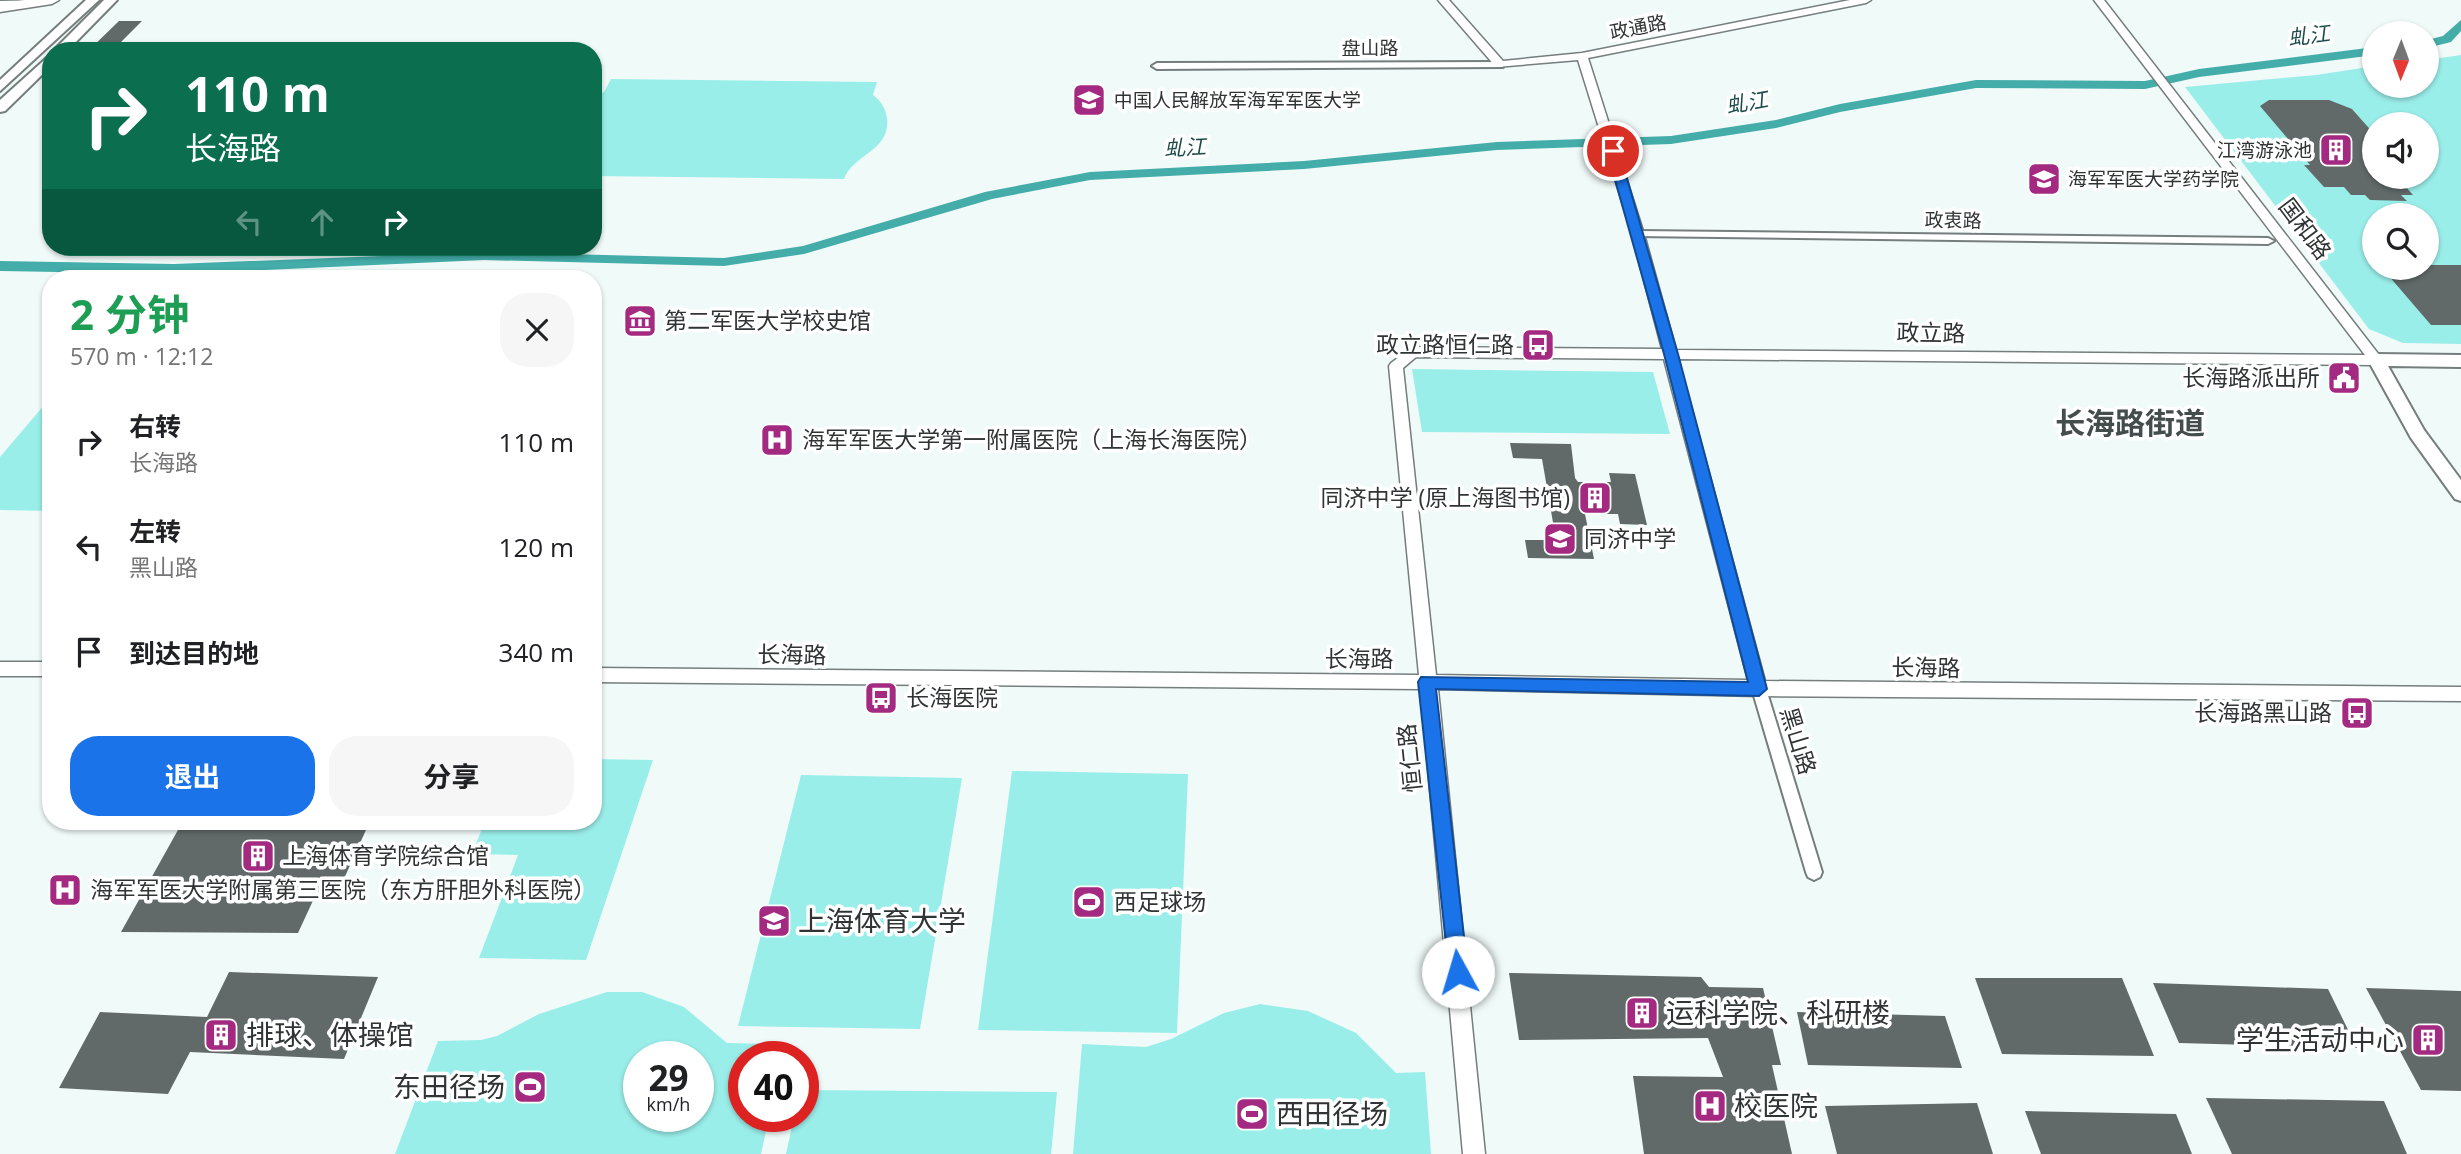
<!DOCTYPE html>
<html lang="zh">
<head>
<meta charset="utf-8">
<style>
	body { margin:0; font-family:"Open Sans","Noto Sans SC",sans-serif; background:#f6f6f6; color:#202124; height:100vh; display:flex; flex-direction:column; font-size:26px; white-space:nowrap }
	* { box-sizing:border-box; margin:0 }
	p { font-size:23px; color:#757577 }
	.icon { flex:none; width:38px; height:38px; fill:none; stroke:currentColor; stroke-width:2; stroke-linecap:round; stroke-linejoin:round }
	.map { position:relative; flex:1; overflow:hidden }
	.drawer { position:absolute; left:42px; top:270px; width:560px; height:560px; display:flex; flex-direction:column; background:#fff; border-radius:28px; box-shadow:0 2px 5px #0004 }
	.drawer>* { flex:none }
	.guide { position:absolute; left:42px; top:42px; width:560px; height:214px; border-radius:28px; box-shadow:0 2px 5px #0004; background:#0b6e4f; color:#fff; overflow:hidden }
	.needle { width:46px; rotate:181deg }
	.controls { position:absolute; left:2362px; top:21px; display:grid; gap:14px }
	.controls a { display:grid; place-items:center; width:77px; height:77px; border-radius:50%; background:#fff; box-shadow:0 2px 5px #0004; font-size:35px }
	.speed { position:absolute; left:623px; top:1041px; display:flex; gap:14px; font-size:35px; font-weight:700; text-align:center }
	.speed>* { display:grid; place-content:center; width:91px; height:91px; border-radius:50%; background:#fff; box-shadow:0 2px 5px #0004; line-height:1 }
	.speed small { font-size:18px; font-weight:400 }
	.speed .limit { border:10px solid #d22; background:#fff; color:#111 }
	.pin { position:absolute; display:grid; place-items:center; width:60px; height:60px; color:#fff; margin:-30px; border:4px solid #fff; border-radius:50%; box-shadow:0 2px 7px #0007 }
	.me { position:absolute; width:77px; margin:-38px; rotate:354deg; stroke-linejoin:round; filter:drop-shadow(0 0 5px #0008) }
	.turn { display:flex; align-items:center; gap:24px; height:147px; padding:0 28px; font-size:32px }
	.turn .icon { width:91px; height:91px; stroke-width:2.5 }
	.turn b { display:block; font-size:49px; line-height:60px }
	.lanes { display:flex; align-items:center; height:66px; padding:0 28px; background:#0003; justify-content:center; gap:35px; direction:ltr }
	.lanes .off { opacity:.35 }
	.round { display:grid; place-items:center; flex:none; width:74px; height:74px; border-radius:28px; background:#f6f6f6 }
	.overview { display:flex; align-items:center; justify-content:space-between; height:119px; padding:0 28px }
	h1 { font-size:42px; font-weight:700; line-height:52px; color:#1e9e55 }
	.cta { display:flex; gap:14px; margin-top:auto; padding:14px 28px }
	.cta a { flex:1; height:80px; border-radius:28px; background:#1a73e8; color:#fff; font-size:28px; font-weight:700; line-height:80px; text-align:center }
	.cta a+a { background:#f6f6f6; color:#202124 }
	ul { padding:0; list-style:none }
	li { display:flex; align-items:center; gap:21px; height:105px; padding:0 28px }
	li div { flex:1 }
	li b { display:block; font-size:26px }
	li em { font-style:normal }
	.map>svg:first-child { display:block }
	.green { fill:#9aeeea; fill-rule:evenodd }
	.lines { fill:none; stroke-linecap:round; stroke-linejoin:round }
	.canal { fill:#44ada9; fill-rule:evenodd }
	.building { fill:#616a69 }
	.minor-casing { stroke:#757e7d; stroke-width:4 }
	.tertiary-casing { stroke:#757e7d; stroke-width:3 }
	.secondary-casing { stroke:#757e7d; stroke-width:4 }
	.primary-casing { stroke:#757e7d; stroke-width:3 }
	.trunk-casing { stroke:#757e7d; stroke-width:3 }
	.minor { fill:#fff; fill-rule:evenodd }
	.tertiary { fill:#fff; fill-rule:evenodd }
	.secondary { fill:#fff; fill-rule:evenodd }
	.primary { fill:#fff; fill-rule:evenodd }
	.trunk { fill:#fff; fill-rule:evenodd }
	.route { fill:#1a73e8; stroke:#114b97; stroke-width:2 }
	.labels { text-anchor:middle; stroke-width:7; stroke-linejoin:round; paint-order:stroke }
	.far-street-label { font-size:19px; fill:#303434; stroke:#fff }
	.far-poi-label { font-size:19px; fill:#303434; stroke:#fff; text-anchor:start }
	.far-water-label { font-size:21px; font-style:italic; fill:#1d4b4a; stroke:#fff }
	.street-label { font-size:23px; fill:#303434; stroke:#fff }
	.poi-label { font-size:23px; fill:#303434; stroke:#fff; text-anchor:start }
	.near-poi-label { font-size:28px; fill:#303434; stroke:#fff; text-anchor:start }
	.district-label { font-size:30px; font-weight:bold; fill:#444c4c; stroke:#fff }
</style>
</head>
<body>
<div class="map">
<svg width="2461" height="1154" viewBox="0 0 2461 1154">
	<rect width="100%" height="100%" fill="#f0faf9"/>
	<g class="green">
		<path d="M2461,55V344L2403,343L2369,329L2185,87L2316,75L2375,66V86H2427V60ZM2375,124H2427V177H2375ZM2375,215H2427V268H2375Z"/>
		<path d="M611,79L877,82L873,95C881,101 885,107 887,118C891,151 853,154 844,179L593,176V98L604,92Z"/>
		<path d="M1412,369L1653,372L1670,434L1422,432Z"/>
		<path d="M51,397V511L0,510V457Z"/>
		<path d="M593,759L653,760L586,960L479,958L518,855L472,854L485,821H593Z"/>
		<path d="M1012,771L1188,774L1177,1033L978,1030Z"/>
		<path d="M801,775L962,778L920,1029L738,1026Z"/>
		<path d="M607,992H642L684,1007L727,1043L786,1044L783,1057H744V1116L769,1117L761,1154H395L438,1041L481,1040L497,1036L539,1014ZM639,1057H698V1116H639Z"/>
		<path d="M1260,1004L1308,1011L1356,1033L1396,1073L1425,1072L1431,1154H1073L1082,1044L1146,1047L1171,1039L1224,1013Z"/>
		<path d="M803,1090L1057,1092L1051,1154H786L794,1117L803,1116Z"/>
	</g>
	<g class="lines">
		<g class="canal">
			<path d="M2461,20V31L2451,42L2427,48V40L2443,36Z"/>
			<path d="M2375,47V55L2199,77L2145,89L1976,88L1840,112L1776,128L1671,144L1497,150L1304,169L1090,180L992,199L804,254L724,266L484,260L174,274L0,271V261L174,264L484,252L724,258L803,246L985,192L1090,172L1304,161L1497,142L1671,136L1776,120L1840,104L1976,80L2145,81L2199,69Z"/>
		</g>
	</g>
	<g class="building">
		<path d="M119,21H142L112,51H88Z"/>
		<path d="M2269,100H2329L2352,109L2375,135V177H2397L2413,195H2401L2407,201L2370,200L2365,195H2351L2344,187H2324L2304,165H2310L2260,106Z"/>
		<path d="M2427,265H2461V325H2431L2382,268H2427Z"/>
		<path d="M1510,443L1571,444L1575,478L1578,482H1611L1609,473L1635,474L1647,525L1620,524L1618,514H1585L1594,559L1528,558L1525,540H1556L1542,459L1513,458Z"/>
		<path d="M183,821H370L338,892H317L298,933L121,932Z"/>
		<path d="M229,972L378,977L344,1059L190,1052L168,1094L59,1088L100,1012L207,1017Z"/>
		<path d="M1509,973L1701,977L1709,987L1763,988L1781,1065H1772L1792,1154H1644L1633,1076L1723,1077L1708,1038L1519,1040Z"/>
		<path d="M1975,978H2122L2154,1056L2002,1054Z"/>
		<path d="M2153,983L2328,989L2357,1048L2179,1043Z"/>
		<path d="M2366,988L2461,991V1091L2421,1090Z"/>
		<path d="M1797,1012L1945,1016L1962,1068L1808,1065Z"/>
		<path d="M2206,1098L2384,1101L2407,1154H2232Z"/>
		<path d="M1977,1103L1993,1154H1837L1825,1106Z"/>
		<path d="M2025,1111L2176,1114L2192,1154H2041Z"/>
	</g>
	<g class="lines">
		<defs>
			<g id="minor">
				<path d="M1500,62L1503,63V67L1157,69L1152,66L1157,63Z"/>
				<path d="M1638,231L2268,238L2274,241L2268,244L1634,236L1632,234Z"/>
				<path d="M1759,683L1764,685L1766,689L1822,872L1820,877L1814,880L1808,877L1806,872L1752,689L1754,685Z"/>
			</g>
			<g id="tertiary">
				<path d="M1438,0H1449L1503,61L1582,53L1850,0H1871L1866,3L1588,58L1644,234L1676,350L2365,355L2094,0H2104L2383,360L2376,365L1678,359L1765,681L2461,687V701L1759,696L1438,689L1485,1154H1463L1421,689L593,682V668L1419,675L1389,366L1391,363L1413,347L1662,349L1632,234L1578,60L1496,67ZM1416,357L1664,359L1748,680L1436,675L1403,368Z"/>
				<rect x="0" y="662" width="51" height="14"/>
			</g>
			<g id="secondary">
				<path d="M86,0H99L0,91V80Z"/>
				<path d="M104,0H117L67,51H53Z"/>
				<path d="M51,54V66L5,111L0,112V100Z"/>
				<path d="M2376,354L2461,355V367L2388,366L2424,430L2461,480V501L2455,499L2411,438L2368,360Z"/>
			</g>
			<path id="primary" d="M25,0H59L52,4L0,12V4Z"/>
			<path id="trunk" d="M46,0L39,4L0,11V1Z"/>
		</defs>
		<use href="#minor" class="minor-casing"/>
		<use href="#tertiary" class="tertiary-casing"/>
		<use href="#secondary" class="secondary-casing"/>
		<use href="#primary" class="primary-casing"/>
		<use href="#trunk" class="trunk-casing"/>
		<use href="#minor" class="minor"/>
		<use href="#tertiary" class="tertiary"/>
		<use href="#secondary" class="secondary"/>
		<use href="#primary" class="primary"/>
		<use href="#trunk" class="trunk"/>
	</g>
	<path class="route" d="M1613,148L1619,151L1678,354L1767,689L1759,696L1436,689L1468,972L1465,978L1458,981L1451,978L1449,972L1418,682L1421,677L1748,682L1664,354L1607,151Z"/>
	<defs>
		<symbol id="university-square" viewBox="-11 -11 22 22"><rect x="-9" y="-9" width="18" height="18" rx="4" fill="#a32a80" stroke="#fff"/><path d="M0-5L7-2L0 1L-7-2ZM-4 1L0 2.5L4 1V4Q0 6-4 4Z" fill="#fff"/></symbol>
		<symbol id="building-square" viewBox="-11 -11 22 22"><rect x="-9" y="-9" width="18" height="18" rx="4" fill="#a32a80" stroke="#fff"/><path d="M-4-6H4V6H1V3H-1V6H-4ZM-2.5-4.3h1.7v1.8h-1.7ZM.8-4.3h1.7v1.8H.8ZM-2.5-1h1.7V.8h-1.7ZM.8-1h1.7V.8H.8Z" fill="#fff"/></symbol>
		<symbol id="museum-square" viewBox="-11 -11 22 22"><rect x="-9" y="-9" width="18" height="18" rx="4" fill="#a32a80" stroke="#fff"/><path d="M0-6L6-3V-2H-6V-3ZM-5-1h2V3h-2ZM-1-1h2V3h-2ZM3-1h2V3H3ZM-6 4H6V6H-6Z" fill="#fff"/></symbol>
		<symbol id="bus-square" viewBox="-11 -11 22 22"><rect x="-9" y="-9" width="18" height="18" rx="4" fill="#a32a80" stroke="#fff"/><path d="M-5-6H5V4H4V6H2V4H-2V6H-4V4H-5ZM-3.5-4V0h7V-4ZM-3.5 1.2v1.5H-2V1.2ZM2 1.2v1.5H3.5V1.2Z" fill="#fff"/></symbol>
		<symbol id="civic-square" viewBox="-11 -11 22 22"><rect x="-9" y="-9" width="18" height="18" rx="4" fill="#a32a80" stroke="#fff"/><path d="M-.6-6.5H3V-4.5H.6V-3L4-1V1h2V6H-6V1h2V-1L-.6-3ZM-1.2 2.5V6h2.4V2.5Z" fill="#fff"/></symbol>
		<symbol id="hospital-square" viewBox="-11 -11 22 22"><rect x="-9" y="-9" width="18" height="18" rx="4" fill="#a32a80" stroke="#fff"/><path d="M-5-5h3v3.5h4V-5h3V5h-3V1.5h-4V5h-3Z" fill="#fff"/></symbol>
		<symbol id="school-square" viewBox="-11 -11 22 22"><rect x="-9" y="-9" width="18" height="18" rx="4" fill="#a32a80" stroke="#fff"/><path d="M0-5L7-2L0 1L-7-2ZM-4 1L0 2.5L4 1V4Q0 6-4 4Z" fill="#fff"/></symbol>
		<symbol id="stadium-square" viewBox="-11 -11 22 22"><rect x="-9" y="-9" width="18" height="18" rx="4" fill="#a32a80" stroke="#fff"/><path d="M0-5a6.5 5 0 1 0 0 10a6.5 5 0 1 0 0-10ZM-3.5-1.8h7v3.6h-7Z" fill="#fff"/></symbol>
	</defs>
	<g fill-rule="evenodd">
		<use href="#university-square" x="1070" y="81" width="38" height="38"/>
		<use href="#building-square" x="2317" y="131" width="38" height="38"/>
		<use href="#university-square" x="2025" y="160" width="38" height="38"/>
		<use href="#museum-square" x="621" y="302" width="38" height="38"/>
		<use href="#bus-square" x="1519" y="326" width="38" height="38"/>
		<use href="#civic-square" x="2325" y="359" width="38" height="38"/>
		<use href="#hospital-square" x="758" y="421" width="38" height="38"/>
		<use href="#building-square" x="1576" y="479" width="38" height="38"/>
		<use href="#school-square" x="1541" y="520" width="38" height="38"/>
		<use href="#bus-square" x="862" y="679" width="38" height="38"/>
		<use href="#bus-square" x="2338" y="694" width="38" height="38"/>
		<use href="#building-square" x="239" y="837" width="38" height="38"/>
		<use href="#hospital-square" x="46" y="871" width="38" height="38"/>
		<use href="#stadium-square" x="1070" y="883" width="38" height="38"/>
		<use href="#university-square" x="755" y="902" width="38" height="38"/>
		<use href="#building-square" x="1623" y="994" width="38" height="38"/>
		<use href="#building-square" x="202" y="1016" width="38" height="38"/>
		<use href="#building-square" x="2409" y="1021" width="38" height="38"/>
		<use href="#stadium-square" x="511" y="1068" width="38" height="38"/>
		<use href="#hospital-square" x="1691" y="1087" width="38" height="38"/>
		<use href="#stadium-square" x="1233" y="1095" width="38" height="38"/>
	</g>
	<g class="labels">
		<g class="far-street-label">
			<text transform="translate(1638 27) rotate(-11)" y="7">政通路</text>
			<text x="1370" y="55">盘山路</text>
			<text transform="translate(1953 220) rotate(1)" y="7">政衷路</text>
		</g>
		<g class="far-poi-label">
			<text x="1114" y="107">中国人民解放军海军军医大学</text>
			<text x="2312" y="157" text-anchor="end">江湾游泳池</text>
			<text x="2068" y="186">海军军医大学药学院</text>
		</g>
		<g class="far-water-label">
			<text transform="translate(2309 36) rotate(-7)" y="7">虬江</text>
			<text transform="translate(1747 103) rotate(-10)" y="7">虬江</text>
			<text transform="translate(1185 148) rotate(-3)" y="7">虬江</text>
		</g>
		<g class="street-label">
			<text transform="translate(2305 229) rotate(53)" y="8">国和路</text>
			<text transform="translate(1931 333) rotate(1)" y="8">政立路</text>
			<text transform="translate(792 655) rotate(1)" y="8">长海路</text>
			<text x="1359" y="667">长海路</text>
			<text transform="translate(1926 668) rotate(1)" y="8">长海路</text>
			<text transform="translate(1798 741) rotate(73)" y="8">黑山路</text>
			<text transform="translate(1410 758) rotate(-96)" y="8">恒仁路</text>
		</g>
		<g class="poi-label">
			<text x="664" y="329">第二军医大学校史馆</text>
			<text x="1514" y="353" text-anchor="end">政立路恒仁路</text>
			<text x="2320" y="386" text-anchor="end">长海路派出所</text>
			<text x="802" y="448">海军军医大学第一附属医院（上海长海医院）</text>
			<text x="1570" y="506" text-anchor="end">同济中学 (原上海图书馆)</text>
			<text x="1584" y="547">同济中学</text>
			<text x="906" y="706">长海医院</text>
			<text x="2332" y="721" text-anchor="end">长海路黑山路</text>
			<text x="282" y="864">上海体育学院综合馆</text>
			<text x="90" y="898">海军军医大学附属第三医院（东方肝胆外科医院）</text>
			<text x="1114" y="910">西足球场</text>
		</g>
		<g class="near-poi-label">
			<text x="798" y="931">上海体育大学</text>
			<text x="1666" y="1023">运科学院、科研楼</text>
			<text x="246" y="1045">排球、体操馆</text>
			<text x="2404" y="1050" text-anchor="end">学生活动中心</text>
			<text x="505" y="1097" text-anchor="end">东田径场</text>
			<text x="1734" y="1116">校医院</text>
			<text x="1276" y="1124">西田径场</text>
		</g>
		<g class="district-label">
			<text x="2130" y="434">长海路街道</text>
		</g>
	</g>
</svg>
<div class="controls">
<a><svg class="needle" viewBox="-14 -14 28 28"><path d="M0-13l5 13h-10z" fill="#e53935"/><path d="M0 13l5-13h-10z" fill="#757577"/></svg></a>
<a><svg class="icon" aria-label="sound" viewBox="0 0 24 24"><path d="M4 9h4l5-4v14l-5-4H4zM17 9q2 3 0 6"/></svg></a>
<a><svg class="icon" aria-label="search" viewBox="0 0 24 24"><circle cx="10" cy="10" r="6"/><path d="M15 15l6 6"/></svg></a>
</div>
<div class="speed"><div>29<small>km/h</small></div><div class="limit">40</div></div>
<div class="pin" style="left:1613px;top:151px;background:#d93025"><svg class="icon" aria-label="arrive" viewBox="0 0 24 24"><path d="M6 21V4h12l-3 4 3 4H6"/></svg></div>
<svg class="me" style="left:1458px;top:972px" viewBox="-20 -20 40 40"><circle r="19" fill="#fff"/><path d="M0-13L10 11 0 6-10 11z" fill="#1a73e8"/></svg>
<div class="guide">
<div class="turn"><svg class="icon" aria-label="right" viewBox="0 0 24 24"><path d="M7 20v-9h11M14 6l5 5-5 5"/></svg><div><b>110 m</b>长海路</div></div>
<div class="lanes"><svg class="icon off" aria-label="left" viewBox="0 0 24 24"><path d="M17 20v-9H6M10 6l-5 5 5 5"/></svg><svg class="icon off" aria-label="ahead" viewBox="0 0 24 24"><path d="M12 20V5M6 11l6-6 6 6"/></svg><svg class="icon" aria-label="right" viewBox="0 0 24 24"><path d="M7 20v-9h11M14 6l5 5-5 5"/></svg></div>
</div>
<section class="drawer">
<div class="overview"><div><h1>2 分钟</h1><p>570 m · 12:12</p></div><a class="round"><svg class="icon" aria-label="close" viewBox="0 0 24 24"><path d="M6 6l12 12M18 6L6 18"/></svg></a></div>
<ul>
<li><svg class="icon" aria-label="right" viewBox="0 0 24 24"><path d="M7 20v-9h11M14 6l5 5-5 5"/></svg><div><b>右转</b><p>长海路</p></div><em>110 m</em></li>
<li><svg class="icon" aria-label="left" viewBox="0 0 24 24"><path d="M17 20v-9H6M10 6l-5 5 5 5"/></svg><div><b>左转</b><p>黑山路</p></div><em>120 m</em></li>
<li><svg class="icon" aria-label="arrive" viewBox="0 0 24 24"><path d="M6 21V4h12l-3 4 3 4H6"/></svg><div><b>到达目的地</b></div><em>340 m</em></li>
</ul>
<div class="cta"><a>退出</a><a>分享</a></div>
</section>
</div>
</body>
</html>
